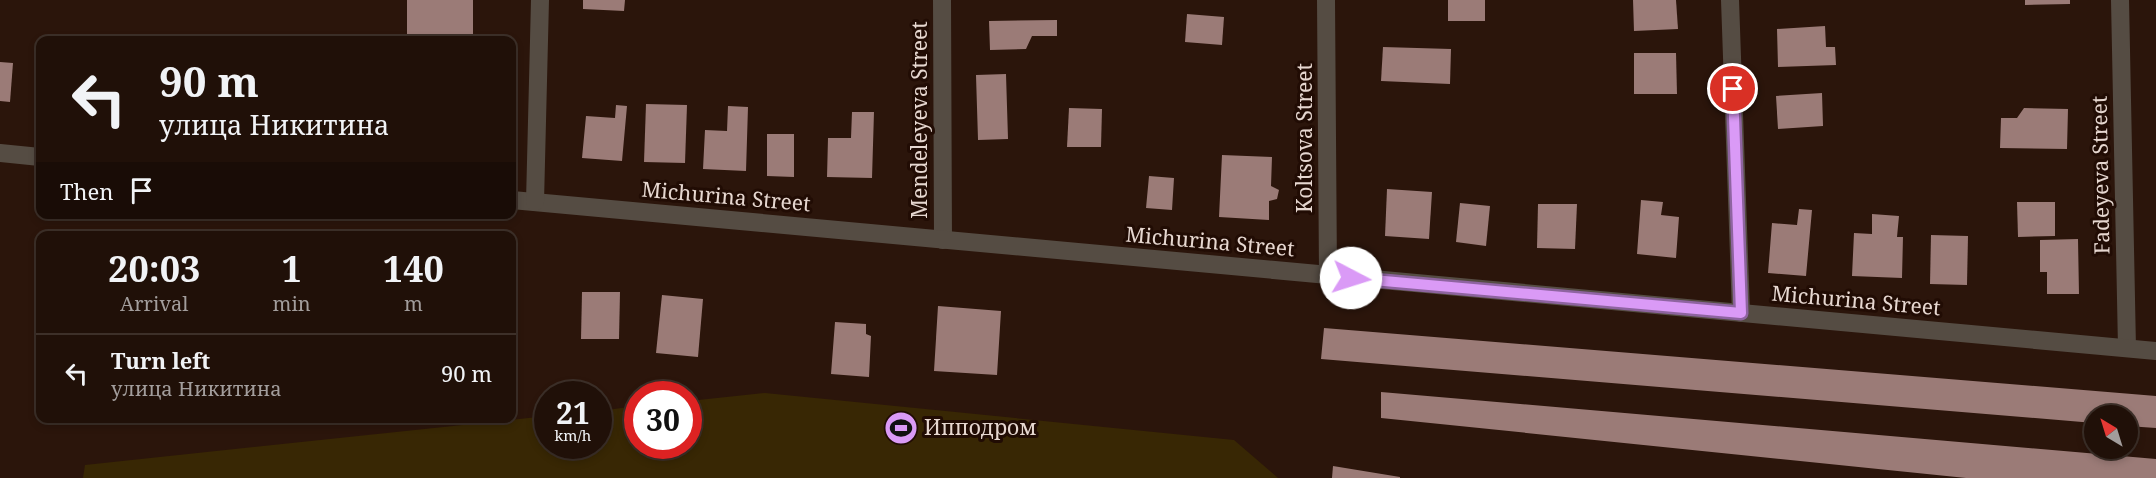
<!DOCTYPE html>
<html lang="en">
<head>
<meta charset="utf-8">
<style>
	body { margin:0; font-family:"Noto Serif",serif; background:#281912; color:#f1f3f6; height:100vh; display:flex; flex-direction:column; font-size:22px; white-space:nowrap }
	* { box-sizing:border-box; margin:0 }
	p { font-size:20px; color:#a29d9c }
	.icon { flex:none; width:33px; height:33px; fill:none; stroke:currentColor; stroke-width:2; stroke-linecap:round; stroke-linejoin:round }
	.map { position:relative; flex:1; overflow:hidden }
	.details { position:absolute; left:36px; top:231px; width:480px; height:192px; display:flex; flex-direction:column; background:#201008; border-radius:12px; box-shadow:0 3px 9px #0003,0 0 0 2px #3d3029 }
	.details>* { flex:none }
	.hud { position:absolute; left:36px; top:36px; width:480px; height:183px; border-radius:12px; box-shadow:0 3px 9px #0003,0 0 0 2px #3d3029; background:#201008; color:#f1f3f6; overflow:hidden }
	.needle { width:39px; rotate:322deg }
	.tools { position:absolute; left:2084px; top:405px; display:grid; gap:12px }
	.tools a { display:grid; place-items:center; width:54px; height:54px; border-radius:50%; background:#201008; box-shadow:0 3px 9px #0003,0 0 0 2px #3d3029; font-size:30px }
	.speed { position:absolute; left:534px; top:381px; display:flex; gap:12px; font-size:30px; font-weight:700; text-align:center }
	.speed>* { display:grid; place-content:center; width:78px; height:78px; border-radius:50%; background:#201008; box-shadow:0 3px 9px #0003,0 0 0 2px #3d3029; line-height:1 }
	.speed small { font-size:15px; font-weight:400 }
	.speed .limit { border:9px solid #d22; background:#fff; color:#111 }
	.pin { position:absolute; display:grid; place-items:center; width:51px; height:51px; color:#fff; margin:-26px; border:3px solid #fff; border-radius:50%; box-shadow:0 2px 6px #0007 }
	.me { position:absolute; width:66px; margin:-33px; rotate:95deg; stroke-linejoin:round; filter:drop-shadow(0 0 4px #0008) }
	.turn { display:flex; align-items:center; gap:21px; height:126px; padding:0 24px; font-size:27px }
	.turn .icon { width:78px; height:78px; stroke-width:2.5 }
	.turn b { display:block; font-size:42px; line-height:51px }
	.then { display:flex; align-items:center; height:57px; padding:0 24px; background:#0003; gap:12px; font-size:22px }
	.eta { display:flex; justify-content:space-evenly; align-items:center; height:102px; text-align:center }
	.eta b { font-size:36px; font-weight:700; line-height:42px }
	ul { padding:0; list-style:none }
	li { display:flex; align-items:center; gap:18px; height:78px; padding:0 24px; border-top:2px solid #3d3029 }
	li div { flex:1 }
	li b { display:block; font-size:22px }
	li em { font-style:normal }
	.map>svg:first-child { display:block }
	.green { fill:#382704 }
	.building { fill:#9b7b77 }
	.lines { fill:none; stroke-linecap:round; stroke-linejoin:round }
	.minor { stroke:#554c43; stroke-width:18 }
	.route-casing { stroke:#8e64a0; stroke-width:15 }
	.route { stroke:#da9af6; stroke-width:10 }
	.labels { text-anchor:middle; stroke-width:6; stroke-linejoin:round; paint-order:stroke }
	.street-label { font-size:21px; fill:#e6d7d0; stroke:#210c04 }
	.poi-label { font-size:21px; fill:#e6d7d0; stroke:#210c04; text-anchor:start }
</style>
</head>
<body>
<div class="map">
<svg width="2156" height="478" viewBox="0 0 2156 478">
	<rect width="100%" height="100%" fill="#2b150b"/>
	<path class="green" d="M765,393L1234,440L1278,478H83L85,465L547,416L548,446H598L599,411L637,406L638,446H688L689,401Z"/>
	<g class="building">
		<path d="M407,0H473V40H428V39L407,38Z"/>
		<path d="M583,0H625L624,11L583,9Z"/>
		<rect x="1448" y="0" width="37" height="21"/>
		<path d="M1633,0H1676L1678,29L1634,31Z"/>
		<path d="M2025,0H2070V4L2025,5Z"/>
		<path d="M1187,14L1224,17L1222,45L1185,42Z"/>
		<path d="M1057,20V36H1032L1026,49L990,50L989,21Z"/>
		<path d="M1825,26L1826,47H1835L1836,65L1778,67L1777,29Z"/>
		<path d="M1383,47L1451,49L1450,84L1381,81Z"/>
		<path d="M1634,53H1676L1677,94H1634Z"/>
		<path d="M0,62L13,63L10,102L0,101Z"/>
		<path d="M1006,74L1008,139L978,140L976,75Z"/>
		<path d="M1822,93L1823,126L1778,129L1776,96Z"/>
		<path d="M646,104L687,105L685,163L644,162Z"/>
		<path d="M616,105L627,106L622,161L582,158L586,116L615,118Z"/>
		<path d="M728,106L748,107L746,171L703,169L705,130L727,131Z"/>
		<path d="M1069,108L1102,109L1101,147H1067Z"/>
		<path d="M2024,108L2068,109L2067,149L2000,148L2001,118H2017Z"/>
		<path d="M852,112H874L872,178L827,177L828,138H851Z"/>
		<path d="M767,134H794V177L767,176Z"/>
		<path d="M1222,155L1272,157L1271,186L1279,190L1277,199L1269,201V220L1219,217Z"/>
		<path d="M1149,176L1174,178L1172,210L1146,208Z"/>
		<path d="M1387,189L1432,192L1429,239L1385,236Z"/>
		<path d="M1641,200L1663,202L1661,215L1679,217L1676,258L1637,254Z"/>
		<path d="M2017,202H2055V236L2018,237Z"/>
		<path d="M1460,203L1490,206L1486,246L1456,242Z"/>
		<path d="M1538,204H1577L1575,249L1537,248Z"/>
		<path d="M1799,209L1812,210L1806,276L1768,273L1772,223L1797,225Z"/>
		<path d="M1872,214L1899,216L1897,237H1903L1902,278L1852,276L1854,233L1872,234Z"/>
		<path d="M1931,235L1968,236L1967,285L1930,284Z"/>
		<path d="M2078,239L2079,294H2047V272H2040V240Z"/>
		<path d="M582,292H620L619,339H581Z"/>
		<path d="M662,295L703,299L698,357L656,353Z"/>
		<path d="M938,306L1001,311L997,375L934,371Z"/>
		<path d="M835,322L866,324V334L871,336L869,377L831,374Z"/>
		<path d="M1324,328L2156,396V428L2127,426V416H2094V423L1321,359Z"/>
		<path d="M1381,392L2156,459V478H1966L1381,418Z"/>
		<path d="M1333,466L1400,477V478H1332Z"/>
	</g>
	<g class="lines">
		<g class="minor">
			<path d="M942,0L943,240"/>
			<path d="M1326,0L1328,275"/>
			<path d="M1730,0L1741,313"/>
			<path d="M2120,0L2127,348"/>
			<path d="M0,153L40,157"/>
			<path d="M512,200L2156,351"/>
			<path d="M535,202L540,0"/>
		</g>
	</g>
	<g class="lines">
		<defs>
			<path id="route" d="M1351,278L1741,313L1733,89"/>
		</defs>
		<use href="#route" class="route-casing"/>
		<use href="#route" class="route"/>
	</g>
	<defs>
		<symbol id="stadium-disc" viewBox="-11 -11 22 22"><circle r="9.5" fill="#da9af6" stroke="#210c04"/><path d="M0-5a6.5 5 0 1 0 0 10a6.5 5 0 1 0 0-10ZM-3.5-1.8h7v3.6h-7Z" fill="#111"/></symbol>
	</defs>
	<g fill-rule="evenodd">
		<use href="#stadium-disc" x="882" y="409" width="38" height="38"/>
	</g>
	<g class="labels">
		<g class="street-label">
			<text transform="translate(920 120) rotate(-90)" y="7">Mendeleyeva Street</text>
			<text transform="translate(1305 138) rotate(-90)" y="7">Koltsova Street</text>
			<text transform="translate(2101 175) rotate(-91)" y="7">Fadeyeva Street</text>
			<text transform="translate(726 197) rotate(5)" y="7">Michurina Street</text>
			<text transform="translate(1210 242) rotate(5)" y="7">Michurina Street</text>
			<text transform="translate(1856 301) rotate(5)" y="7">Michurina Street</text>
		</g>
		<g class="poi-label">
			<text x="924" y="435">Ипподром</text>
		</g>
	</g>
</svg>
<div class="tools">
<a><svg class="needle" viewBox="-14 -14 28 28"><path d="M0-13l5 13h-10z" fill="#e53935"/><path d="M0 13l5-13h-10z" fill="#a29d9c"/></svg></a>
</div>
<div class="speed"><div>21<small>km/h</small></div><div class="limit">30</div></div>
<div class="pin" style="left:1733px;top:89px;background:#d93025"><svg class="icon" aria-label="arrive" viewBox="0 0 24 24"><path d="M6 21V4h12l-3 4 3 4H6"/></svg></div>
<svg class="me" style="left:1351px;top:278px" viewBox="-20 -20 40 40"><circle r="19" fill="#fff"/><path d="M0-13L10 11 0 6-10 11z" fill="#da9af6"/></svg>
<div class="hud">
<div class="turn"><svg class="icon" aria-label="left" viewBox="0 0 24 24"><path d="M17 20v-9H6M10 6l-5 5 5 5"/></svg><div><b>90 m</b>улица Никитина</div></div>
<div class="then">Then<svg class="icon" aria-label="arrive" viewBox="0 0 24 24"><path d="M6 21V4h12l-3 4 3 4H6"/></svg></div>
</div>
<section class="details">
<div class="eta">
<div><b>20:03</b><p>Arrival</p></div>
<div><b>1</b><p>min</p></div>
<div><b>140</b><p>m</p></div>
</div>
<ul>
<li><svg class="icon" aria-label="left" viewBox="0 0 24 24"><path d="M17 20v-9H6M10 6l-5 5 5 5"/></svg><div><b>Turn left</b><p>улица Никитина</p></div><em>90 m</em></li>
</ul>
</section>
</div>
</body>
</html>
